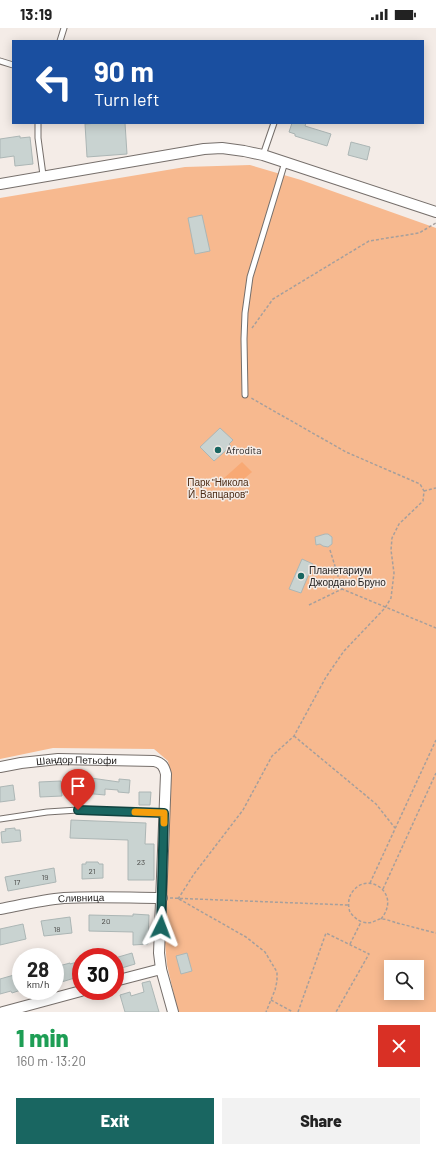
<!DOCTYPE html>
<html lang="en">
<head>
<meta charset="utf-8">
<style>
	body { margin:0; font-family:Barlow,sans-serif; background:#f2f2f2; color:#222; height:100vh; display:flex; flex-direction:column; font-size:15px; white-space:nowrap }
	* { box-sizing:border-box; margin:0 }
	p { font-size:13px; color:#767676 }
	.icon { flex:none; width:22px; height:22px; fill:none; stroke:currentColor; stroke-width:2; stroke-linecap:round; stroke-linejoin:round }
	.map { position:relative; height:984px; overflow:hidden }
	.drawer { display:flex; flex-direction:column; background:#fff; flex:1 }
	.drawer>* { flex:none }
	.guide { position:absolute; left:12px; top:12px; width:412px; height:84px; border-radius:0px; box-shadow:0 2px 10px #0003; background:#1a4fa0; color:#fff; overflow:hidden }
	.buttons { position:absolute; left:384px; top:932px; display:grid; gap:8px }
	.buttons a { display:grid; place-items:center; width:40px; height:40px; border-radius:0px; background:#fff; box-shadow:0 2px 10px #0003; font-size:20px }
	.speed { position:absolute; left:12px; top:920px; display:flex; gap:8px; font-size:20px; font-weight:700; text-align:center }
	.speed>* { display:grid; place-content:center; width:52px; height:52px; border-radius:50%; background:#fff; box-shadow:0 2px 10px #0003; line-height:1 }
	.speed small { font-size:10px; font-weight:400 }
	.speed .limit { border:6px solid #d22; background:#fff; color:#111 }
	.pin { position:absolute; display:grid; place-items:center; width:34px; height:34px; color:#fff; margin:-41px -17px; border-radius:50% 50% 50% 0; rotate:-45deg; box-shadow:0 0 4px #0007 }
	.pin .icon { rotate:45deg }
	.me { position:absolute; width:44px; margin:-22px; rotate:3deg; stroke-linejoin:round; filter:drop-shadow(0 0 3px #0008) }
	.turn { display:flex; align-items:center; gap:14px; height:84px; padding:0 16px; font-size:18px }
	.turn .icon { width:52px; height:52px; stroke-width:2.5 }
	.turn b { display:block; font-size:28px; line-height:34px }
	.round { display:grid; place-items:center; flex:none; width:42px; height:42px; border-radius:0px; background:#f2f2f2 }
	.overview { display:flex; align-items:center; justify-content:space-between; height:68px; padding:0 16px }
	h1 { font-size:24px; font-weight:800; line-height:30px; color:#1e9e55 }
	.cta { display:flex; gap:8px; margin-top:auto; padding:8px 16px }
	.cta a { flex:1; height:46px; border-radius:0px; background:#196661; color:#fff; font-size:16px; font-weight:800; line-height:46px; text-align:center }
	.cta a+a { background:#f2f2f2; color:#222 }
	.status { display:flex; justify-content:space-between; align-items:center; height:28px; padding:0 20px; background:#fff; direction:ltr }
	.status svg { height:11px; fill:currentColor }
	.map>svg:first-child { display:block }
	.green { fill:#f7b98f; fill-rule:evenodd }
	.water { fill:#f8a974 }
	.building { fill:#c9d3d1; stroke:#acb6b5 }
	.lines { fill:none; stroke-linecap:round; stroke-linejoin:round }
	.service-casing { stroke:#766f6b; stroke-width:7 }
	.minor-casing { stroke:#766f6b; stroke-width:12 }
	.path { stroke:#a69f9c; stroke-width:1.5; stroke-dasharray:3 2; stroke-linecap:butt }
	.service { stroke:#fff; stroke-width:5 }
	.minor { stroke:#fff; stroke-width:10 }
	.route-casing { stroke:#10423f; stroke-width:10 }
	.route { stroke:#196661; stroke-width:7 }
	.slow { stroke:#f59e0b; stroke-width:7 }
	.poi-dot { fill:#196661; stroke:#f4ece7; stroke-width:1.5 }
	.labels { text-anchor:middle; stroke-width:3; stroke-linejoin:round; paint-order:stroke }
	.number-label { font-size:8px; fill:#4a4a48 }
	.poi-label { font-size:10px; fill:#1f1c1b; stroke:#f4ece7; text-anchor:start }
	.park-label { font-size:10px; fill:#4d2d17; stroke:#f4ece7 }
	.street-label { font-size:10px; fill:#1f1c1b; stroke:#f4ece7 }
</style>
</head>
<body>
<div class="status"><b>13:19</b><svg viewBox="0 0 49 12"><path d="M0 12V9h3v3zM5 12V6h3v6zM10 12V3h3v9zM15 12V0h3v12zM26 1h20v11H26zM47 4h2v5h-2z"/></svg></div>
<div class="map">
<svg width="436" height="984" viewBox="0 0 436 984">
	<rect width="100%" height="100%" fill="#f4ece7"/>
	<path class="green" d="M250,137L301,152L436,200V984H178L167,937L165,915L171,748L168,733L154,721L53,720L0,731V170L185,139ZM391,939H417V965H391Z"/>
	<path class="water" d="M242,434L252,444L232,461L223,451Z"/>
	<g class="building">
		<path d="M98,95H125L127,126L87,129L85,96Z"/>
		<path d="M292,95H306L305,98L331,106L327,118L295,108V106L289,104Z"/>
		<path d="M20,108V110L30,109L33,136L15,138L14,128L0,130V111Z"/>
		<path d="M351,114L370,119L367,132L348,127Z"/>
		<path d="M202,187L210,223L195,226L188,190Z"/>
		<path d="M220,400L233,412L229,416L231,418L214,433L200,419Z"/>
		<path d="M325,506H328L332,509V516L328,519L323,518L320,516L316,517L315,509Z"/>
		<path d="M302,531L313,536L301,565L289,561Z"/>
		<path d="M84,749L119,754V751L130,752L129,765L118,764V762L105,761V767L83,765Z"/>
		<path d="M61,753L62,768L40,769L39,754Z"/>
		<path d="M13,757L15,772L0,774V759Z"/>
		<path d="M139,764H151L150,777H139Z"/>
		<path d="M71,792L146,795L145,816H154V852H128V812L70,810Z"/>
		<path d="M15,800V802H20L21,813L2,815L1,804L6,803L5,801Z"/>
		<path d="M86,834H98L99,836H103V850L82,851V836H86Z"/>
		<path d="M54,840L56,854L8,863L5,849Z"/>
		<path d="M133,886L149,887L148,916L133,917V904L89,903V887L133,888Z"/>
		<path d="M70,889L72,905L44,908L41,893Z"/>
		<path d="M23,896L26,911L0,917V901Z"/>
		<path d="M132,925L135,936L115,942V930Z"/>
		<path d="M187,925L192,943L181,946L176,928Z"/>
		<path d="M81,933V948L55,956V939L70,935V936Z"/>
		<path d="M21,945V962L12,965L11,963L0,966V951Z"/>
		<path d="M150,953L159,984H125L120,967L130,964L131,968L144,964L142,955Z"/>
	</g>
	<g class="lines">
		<defs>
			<g id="service">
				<path d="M60,13L64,0"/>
				<path d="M0,33L13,37"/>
				<path d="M38,95V110L43,147"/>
				<path d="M263,127L274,95"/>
				<path d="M245,367L244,311L245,285L250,249L285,134"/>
				<path d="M0,791L47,784L78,782L164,785"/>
			</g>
			<g id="minor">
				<path d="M0,156L204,121L222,120L244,123L263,127L436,184"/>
				<path id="s1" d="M0,739L21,735L58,731L154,733C162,735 164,738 166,746L159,925L161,941L173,984"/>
				<path id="s2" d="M0,881C21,877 42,872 64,870C97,868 130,870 162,870"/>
				<path d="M115,953L161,941"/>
				<path d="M3,984L81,963"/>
			</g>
		</defs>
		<use href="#service" class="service-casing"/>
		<use href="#minor" class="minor-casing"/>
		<g class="path">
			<path d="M252,300L273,271L369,213L419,205L436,195"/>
			<path d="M424,463L436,460"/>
			<path d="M330,522L342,561L436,600"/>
			<path d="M309,577L342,561"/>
			<path d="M294,708L376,776L395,800"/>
			<path d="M370,855L436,712"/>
			<path d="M383,861L436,745"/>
			<path d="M170,870L348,877"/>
			<path d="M178,871L194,846L243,782L272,728L294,708L326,649L344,623L385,580L391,570L394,545L391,522L392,510L399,496L423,473L424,463L420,456L346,424L251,370"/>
			<path d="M179,871L246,909L265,924L277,944V953L275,962L266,984"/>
			<path d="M381,891C403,864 365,841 351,866C348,871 348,879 350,884C353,888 357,892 362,894C373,897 375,891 382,891C387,891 393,894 397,895C410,898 423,902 436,905"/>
			<path d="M350,916L361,894"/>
			<path d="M271,972L293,984"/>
			<path d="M298,984L326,905L369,926L336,984"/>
		</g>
		<use href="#service" class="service"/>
		<use href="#minor" class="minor"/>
	</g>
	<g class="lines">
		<defs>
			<path id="route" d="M78,782L164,785L161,899"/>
		</defs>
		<use href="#route" class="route-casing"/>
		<use href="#route" class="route"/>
		<path class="slow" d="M135,784L164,785V795"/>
	</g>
	<g class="poi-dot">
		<circle cx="218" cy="422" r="4"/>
		<circle cx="301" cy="548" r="4"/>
	</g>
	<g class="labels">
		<g class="number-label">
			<text x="141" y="837">23</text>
			<text x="92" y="846">21</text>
			<text x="45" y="852">19</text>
			<text x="17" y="857">17</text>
			<text x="106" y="896">20</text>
			<text x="57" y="904">18</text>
		</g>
		<g class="poi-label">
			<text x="226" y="426">Afrodita</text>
			<text x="309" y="546">Планетариум<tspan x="309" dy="12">Джордано Бруно</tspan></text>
		</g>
		<g class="park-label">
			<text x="218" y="458">Парк "Никола<tspan x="218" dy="12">Й. Вапцаров"</tspan></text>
		</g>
		<g class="street-label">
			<text dy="4" stroke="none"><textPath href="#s1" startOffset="77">Шандор Петьофи</textPath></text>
			<text dy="4" stroke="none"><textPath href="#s2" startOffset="82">Сливница</textPath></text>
		</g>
	</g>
</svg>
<div class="buttons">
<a><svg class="icon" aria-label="search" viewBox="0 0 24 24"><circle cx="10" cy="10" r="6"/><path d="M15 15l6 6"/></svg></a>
</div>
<div class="speed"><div>28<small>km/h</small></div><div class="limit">30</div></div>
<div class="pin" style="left:78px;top:782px;background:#d93025"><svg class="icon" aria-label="arrive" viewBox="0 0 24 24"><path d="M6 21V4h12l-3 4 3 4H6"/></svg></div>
<svg class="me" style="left:161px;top:899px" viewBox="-20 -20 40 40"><path d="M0-17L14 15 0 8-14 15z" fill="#196661" stroke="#fff" stroke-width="4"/></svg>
<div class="guide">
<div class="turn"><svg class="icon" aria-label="left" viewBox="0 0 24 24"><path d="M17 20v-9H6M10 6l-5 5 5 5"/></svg><div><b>90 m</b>Turn left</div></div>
</div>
</div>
<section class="drawer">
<div class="overview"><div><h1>1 min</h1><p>160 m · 13:20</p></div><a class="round" style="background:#d93025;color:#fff"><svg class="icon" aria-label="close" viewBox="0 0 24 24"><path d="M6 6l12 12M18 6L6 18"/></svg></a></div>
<div class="cta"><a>Exit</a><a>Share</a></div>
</section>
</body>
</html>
